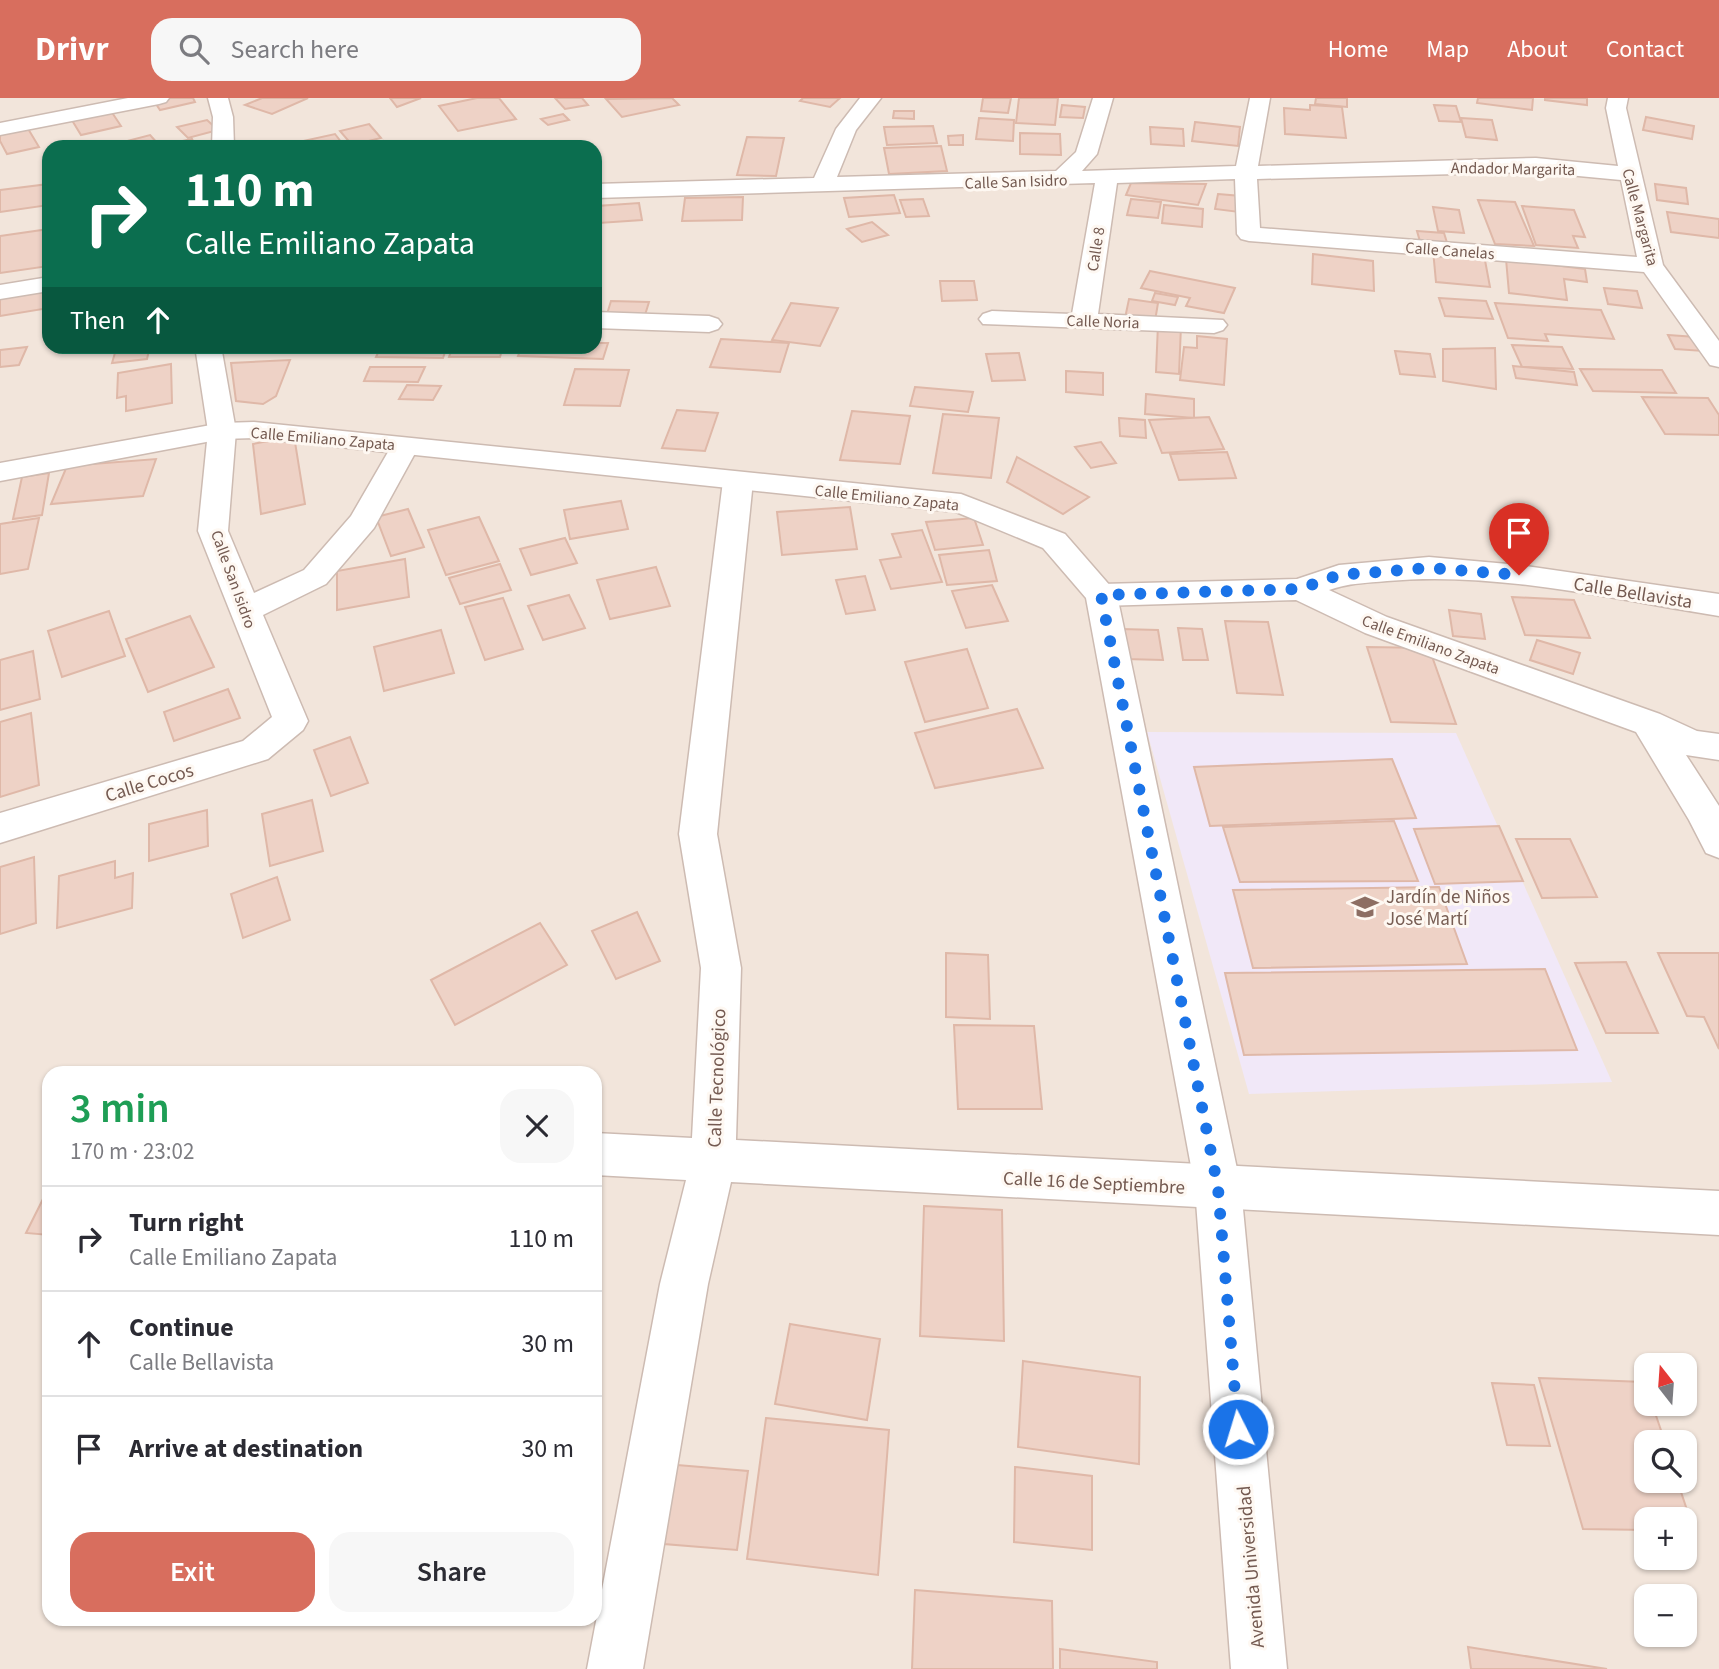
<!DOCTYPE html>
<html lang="en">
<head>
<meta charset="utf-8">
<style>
	body { margin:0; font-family:"Source Sans 3",sans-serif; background:#f7f7f7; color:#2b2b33; height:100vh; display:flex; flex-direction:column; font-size:26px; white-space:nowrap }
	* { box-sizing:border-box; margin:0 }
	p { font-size:23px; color:#7c7c81 }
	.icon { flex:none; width:38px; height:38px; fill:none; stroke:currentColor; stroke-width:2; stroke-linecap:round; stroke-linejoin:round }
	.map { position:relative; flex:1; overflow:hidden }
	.sheet { position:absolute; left:42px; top:968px; width:560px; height:560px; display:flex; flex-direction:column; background:#fff; border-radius:21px; box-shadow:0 2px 5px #0004 }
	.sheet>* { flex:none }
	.guide { position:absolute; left:42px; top:42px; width:560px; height:214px; border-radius:21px; box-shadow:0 2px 5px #0004; background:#0b6e4f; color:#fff; overflow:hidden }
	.needle { width:46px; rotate:343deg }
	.controls { position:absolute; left:1634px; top:1255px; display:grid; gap:14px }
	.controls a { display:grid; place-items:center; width:63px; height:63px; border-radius:14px; background:#fff; box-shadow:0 2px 5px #0004; font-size:35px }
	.pin { position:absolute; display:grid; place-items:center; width:60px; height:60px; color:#fff; margin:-72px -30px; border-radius:50% 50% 50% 0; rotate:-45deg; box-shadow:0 0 7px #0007 }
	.pin .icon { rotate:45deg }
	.me { position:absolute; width:77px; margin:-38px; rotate:355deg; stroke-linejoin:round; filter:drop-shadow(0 0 5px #0008) }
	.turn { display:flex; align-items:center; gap:24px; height:147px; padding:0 28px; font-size:32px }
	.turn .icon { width:91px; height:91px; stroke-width:2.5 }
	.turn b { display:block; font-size:49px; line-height:60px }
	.then { display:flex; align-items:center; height:66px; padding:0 28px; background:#0003; gap:14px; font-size:26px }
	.round { display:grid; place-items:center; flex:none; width:74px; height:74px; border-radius:21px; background:#f7f7f7 }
	.head { display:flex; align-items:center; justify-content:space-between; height:119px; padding:0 28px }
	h1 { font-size:42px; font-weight:600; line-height:52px; color:#1e9e55 }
	.action { display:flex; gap:14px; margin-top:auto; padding:14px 28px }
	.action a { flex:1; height:80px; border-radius:21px; background:#d86e5e; color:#fff; font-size:28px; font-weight:600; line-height:80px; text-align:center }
	.action a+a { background:#f7f7f7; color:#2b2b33 }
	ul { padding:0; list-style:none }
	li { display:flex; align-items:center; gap:21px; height:105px; padding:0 28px; border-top:2px solid #e1e1e2 }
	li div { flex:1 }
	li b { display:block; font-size:26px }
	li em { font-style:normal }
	header { display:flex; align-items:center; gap:42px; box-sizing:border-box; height:98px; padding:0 35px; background:#d86e5e; color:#fff }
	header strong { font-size:33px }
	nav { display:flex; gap:38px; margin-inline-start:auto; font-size:24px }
	.search { width:490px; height:63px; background:#f7f7f7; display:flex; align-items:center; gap:18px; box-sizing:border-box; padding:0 24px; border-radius:21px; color:#7c7c81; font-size:26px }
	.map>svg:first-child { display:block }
	.residential { fill:#f2e5db; fill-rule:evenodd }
	.education { fill:#f1e8f8 }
	.building { fill:#eed2c6; stroke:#dfb8a8; stroke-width:2 }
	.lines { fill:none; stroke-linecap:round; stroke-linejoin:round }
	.minor-casing { stroke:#cdbbb2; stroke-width:3 }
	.tertiary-casing { stroke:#cdbbb2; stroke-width:3 }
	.minor { fill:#fff; fill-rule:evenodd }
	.tertiary { fill:#fff; fill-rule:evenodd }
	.route { stroke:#1a73e8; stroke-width:12; stroke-dasharray:0 21.6 }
	.labels { text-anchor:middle; stroke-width:6; stroke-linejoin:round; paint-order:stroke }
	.far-street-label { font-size:16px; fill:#745a51; stroke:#fef8f2 }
	.street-label { font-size:19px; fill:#745a51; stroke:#fef8f2 }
	.education-label { font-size:19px; fill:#785e54; stroke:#fef8f2; text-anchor:start }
</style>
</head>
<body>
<header>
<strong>Drivr</strong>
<div class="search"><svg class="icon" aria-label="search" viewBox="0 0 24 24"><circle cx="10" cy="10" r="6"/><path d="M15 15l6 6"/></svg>Search here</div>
<nav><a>Home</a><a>Map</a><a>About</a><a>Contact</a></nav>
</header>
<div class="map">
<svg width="1719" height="1571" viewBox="0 0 1719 1571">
	<rect width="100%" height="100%" fill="#fbf4ec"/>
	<path class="residential" d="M0,0H1719V1571H0ZM49,49H595V248H49ZM49,975H595V1521H49ZM1647,1267H1685V1306H1647ZM1647,1344H1685V1382H1647ZM1647,1421H1685V1460H1647ZM1647,1498H1685V1536H1647Z"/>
	<path class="education" d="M1147,634L1456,635L1612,984L1249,996Z"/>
	<g class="building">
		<path d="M168,0H193L195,4L160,12L154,3Z"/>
		<path d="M262,0H308L272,16L245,7Z"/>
		<path d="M390,0H421L397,9Z"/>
		<path d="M477,0H499L516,21L458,33L439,8Z"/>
		<path d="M555,0H582L588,7L565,11Z"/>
		<path d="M672,0L679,7L622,19L606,1Z"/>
		<path d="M803,0H840L830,9L800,3Z"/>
		<path d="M983,0H1011L1008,15L981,13Z"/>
		<path d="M1019,0H1058L1055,27L1016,25Z"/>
		<path d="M1316,0H1347V9L1315,6Z"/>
		<path d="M1478,0H1533L1532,12L1477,5Z"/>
		<path d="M1545,0H1587V7L1545,2Z"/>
		<path d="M1062,7L1085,9L1083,20L1060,19Z"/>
		<path d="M1310,7L1342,9L1346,40L1285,36L1284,10L1310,12Z"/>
		<path d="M1434,7L1456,8L1461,24L1439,23Z"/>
		<path d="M109,10L121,28L81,37L70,19Z"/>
		<path d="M894,13H914V21L893,20Z"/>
		<path d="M563,16L569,22L548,27L541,21Z"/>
		<path d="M1646,19L1694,28L1692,41L1643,32Z"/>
		<path d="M979,20L1014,22L1013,43L976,41Z"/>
		<path d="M1461,20L1492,22L1497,42L1466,39Z"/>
		<path d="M207,22L218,32L188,40L177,29Z"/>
		<path d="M1195,24L1240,29L1238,48L1192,43Z"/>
		<path d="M369,26L381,40L352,47L340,33Z"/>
		<path d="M933,28L937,45L887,47L884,29Z"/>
		<path d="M27,29L39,49L7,56L0,43V35Z"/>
		<path d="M1150,29L1183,31L1184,48L1151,46Z"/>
		<path d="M1020,35L1060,36L1061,57L1020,56Z"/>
		<path d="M335,36L345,49H276Z"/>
		<path d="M150,37L159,47H112Z"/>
		<path d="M963,37V47H949L948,38Z"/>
		<path d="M747,39L784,40L776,78L737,77Z"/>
		<path d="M192,41L196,49H171L179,47L178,44Z"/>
		<path d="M383,43L385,49H349Z"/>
		<path d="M941,48L947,73L889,76L884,50Z"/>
		<path d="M1131,85L1206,86L1198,107L1126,97Z"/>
		<path d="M49,86V107L0,114V92Z"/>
		<path d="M1655,86L1686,90L1688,106L1657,102Z"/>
		<path d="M1218,96L1241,98L1239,114L1215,111Z"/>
		<path d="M894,97L900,115L849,119L844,100Z"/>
		<path d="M743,99L742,122L682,123L685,100Z"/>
		<path d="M923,101L929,118L906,119L900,102Z"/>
		<path d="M1131,101L1161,104L1158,120L1127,117Z"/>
		<path d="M1478,102L1515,104L1534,148L1495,146Z"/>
		<path d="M639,105L642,122L599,125L597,108Z"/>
		<path d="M1164,107L1203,111L1202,129L1162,125Z"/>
		<path d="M1522,108L1574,112L1585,139L1573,138L1578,150L1536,147Z"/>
		<path d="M1433,109L1459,112L1464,135L1438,133Z"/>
		<path d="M1667,114L1719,121V140L1671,134Z"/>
		<path d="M872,124L888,137L862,144L847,131Z"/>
		<path d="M49,131V168L0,175V138Z"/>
		<path d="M1417,133L1444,135L1448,148L1421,147Z"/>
		<path d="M1433,152L1484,157L1490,189L1436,184Z"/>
		<path d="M1313,156L1373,163L1374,193L1312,186Z"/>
		<path d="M1506,161L1585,171L1587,184L1564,181L1567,202L1509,195Z"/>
		<path d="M1150,173L1235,190L1224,215L1186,208L1190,200L1141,190Z"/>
		<path d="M940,183H974L977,202L942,203Z"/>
		<path d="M49,188V210L0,218V195Z"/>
		<path d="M1604,190L1637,193L1642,210L1608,206Z"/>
		<path d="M1155,195L1178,199L1175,207L1152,203Z"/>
		<path d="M1439,200L1486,203L1493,221L1445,218Z"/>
		<path d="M1129,201L1158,205L1155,223L1125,220Z"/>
		<path d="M611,203L649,204L645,217L607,216Z"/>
		<path d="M791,205L838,210L820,248L772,242Z"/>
		<path d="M1495,205L1601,212L1614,241L1545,236L1548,243L1508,240Z"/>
		<path d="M1158,226L1181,228L1179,276L1156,274Z"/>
		<path d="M1668,237L1696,239L1703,253L1675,251Z"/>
		<path d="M1197,238L1227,241L1224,287L1180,282L1184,249L1197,250Z"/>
		<path d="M721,241L789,245L780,274L710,269Z"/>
		<path d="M595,245H608L603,261L518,258L522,248H595Z"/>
		<path d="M1512,247L1562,249L1573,271L1522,269Z"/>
		<path d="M117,248H150L147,261L112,265Z"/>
		<path d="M329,248H377L375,253H326Z"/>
		<path d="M381,248H447L443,260L376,259Z"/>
		<path d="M453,248H503L500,259H449Z"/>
		<path d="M27,249L19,267L0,269V252Z"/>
		<path d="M1495,250L1496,291L1443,283V251Z"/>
		<path d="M1395,253L1430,256L1435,279L1400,276Z"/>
		<path d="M1019,255L1025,282L992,283L986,256Z"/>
		<path d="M290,262L276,298L263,306L236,303L231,265Z"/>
		<path d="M171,266L172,305L126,313V298L117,300L118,275Z"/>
		<path d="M1513,268L1574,274L1577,287L1516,280Z"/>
		<path d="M370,269H425L418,284L364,283Z"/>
		<path d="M575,271L629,272L620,308L564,307Z"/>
		<path d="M1580,271L1662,272L1676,295L1593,293Z"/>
		<path d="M1066,273L1103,275V297L1066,294Z"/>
		<path d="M407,287L441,288L433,302L399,301Z"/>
		<path d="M915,289L973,294L968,314L910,308Z"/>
		<path d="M1146,296L1194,301V320L1145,316Z"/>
		<path d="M1642,299L1708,300L1719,317V337L1665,336Z"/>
		<path d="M677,312L718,315L705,353L662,350Z"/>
		<path d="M852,313L910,318L900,366L840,362Z"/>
		<path d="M943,316L999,320L991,380L933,375Z"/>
		<path d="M1209,319L1224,351L1162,355L1149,322Z"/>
		<path d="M1119,320L1145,322L1146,340L1120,338Z"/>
		<path d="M294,338L305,406L261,416L253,346Z"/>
		<path d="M1101,344L1116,365L1091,370L1075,349Z"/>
		<path d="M1227,354L1236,380L1179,382L1170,356Z"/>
		<path d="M1017,359L1089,399L1063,416L1007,384Z"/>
		<path d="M156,361L143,398L51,406L67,368Z"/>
		<path d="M49,375L42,417L13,421L22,379Z"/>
		<path d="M621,403L628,431L570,441L564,412Z"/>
		<path d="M850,409L857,451L782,457L777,414Z"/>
		<path d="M408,411L424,449L391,458L376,419Z"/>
		<path d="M479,419L499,463L446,477L428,432Z"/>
		<path d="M39,420L28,471L0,476V426Z"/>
		<path d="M974,420L983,447L935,452L926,424Z"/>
		<path d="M922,432L942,484L891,491L880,462L901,459L892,436Z"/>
		<path d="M565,440L577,465L531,477L520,451Z"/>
		<path d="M989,452L997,483L947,487L939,457Z"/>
		<path d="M405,461L409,499L337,512V473Z"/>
		<path d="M500,466L511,492L460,506L449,480Z"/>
		<path d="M656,469L670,508L610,521L597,482Z"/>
		<path d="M865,478L875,512L846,516L836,482Z"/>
		<path d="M992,487L1008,523L966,530L952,493Z"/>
		<path d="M569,497L585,530L543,542L528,508Z"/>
		<path d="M1512,499L1574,502L1590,540L1525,537Z"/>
		<path d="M503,500L523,551L485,562L465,509Z"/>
		<path d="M1449,512L1481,516L1485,541L1453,538Z"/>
		<path d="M109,513L125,558L62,579L48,533Z"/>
		<path d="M190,518L214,569L148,594L126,541Z"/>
		<path d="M1225,523L1268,524L1283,597L1237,595Z"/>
		<path d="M1178,530L1202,531L1208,562H1183Z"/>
		<path d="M1121,531L1158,532L1163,562L1125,561Z"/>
		<path d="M441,532L454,575L384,593L374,549Z"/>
		<path d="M1537,542L1580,555L1573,576L1530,562Z"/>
		<path d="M1367,549L1429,550L1456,626L1391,624Z"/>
		<path d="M967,551L988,610L925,624L905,564Z"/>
		<path d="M33,553L40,601L0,612V562Z"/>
		<path d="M228,591L240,620L174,643L164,614Z"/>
		<path d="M1017,611L1043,670L935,690L915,635Z"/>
		<path d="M31,615L39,687L0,699V624Z"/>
		<path d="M350,639L368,685L331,698L314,652Z"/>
		<path d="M1392,661L1416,720L1210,728L1194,669Z"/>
		<path d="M312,702L323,753L270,768L262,716Z"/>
		<path d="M207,712L208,748L149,763V726Z"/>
		<path d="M1394,723L1418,783L1240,784L1223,729Z"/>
		<path d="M1499,728L1523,783L1435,786L1414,731Z"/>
		<path d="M1516,741H1570L1597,799L1542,800Z"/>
		<path d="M34,759L36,825L0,836V769Z"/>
		<path d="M115,763V780L133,775L132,810L57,830L59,778Z"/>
		<path d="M277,779L290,822L243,840L231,796Z"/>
		<path d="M1439,789L1467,866L1253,870L1233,792Z"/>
		<path d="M637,814L660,863L616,881L592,833Z"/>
		<path d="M540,825L567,867L455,927L431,882Z"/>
		<path d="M946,855L988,857L990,921L946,919Z"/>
		<path d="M1658,855H1719V951L1704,919L1687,918Z"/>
		<path d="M1626,864L1658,935H1606L1575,865Z"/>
		<path d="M1545,871L1577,952L1244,957L1225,875Z"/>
		<path d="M954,927L1034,928L1042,1011H958Z"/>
		<path d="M49,1089V1137L26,1135Z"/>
		<path d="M924,1108L1002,1112L1004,1243L920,1238Z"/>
		<path d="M790,1226L880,1241L867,1322L775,1306Z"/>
		<path d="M1023,1263L1140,1279L1139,1366L1018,1349Z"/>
		<path d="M1539,1280L1644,1284L1647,1306H1652L1665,1344H1647V1382H1677L1694,1433H1685V1421H1647V1432L1583,1431Z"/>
		<path d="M1492,1285L1534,1287L1550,1348L1507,1347Z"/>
		<path d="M766,1320L889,1332L878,1477L747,1461Z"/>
		<path d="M677,1367L748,1373L737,1452L664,1446Z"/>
		<path d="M1015,1369L1092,1378V1452L1014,1444Z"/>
		<path d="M915,1492L1052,1503L1053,1571H912Z"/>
		<path d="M1468,1549L1607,1571H1471Z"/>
		<path d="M1060,1551L1157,1564V1571H1060Z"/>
	</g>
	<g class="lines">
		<defs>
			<g id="minor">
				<path d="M128,0H169L166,4L159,6L0,37V25Z"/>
				<path d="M208,0H228L233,19L234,49H212L213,19Z"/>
				<path d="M860,0H881L856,32L837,79L1056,73L1076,54L1093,0H1113L1097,56L1082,73L1236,68L1250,0H1270L1258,68L1536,60L1618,68L1606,10L1608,0H1628L1626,10L1663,167L1719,243V269L1710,267L1644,174L1249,143L1241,141L1237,136L1235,81L1117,85L1098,216L1223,222L1227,227L1223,232L1214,235L983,226L979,221L983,216L992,213L1072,216L1095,85L595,100V86L814,80L836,31ZM1536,74L1621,82L1637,159L1260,130L1257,81Z"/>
				<path d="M49,179V193L0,201V187Z"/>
				<path d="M595,214L709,218L718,221L722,226L718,231L709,234L595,230Z"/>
				<path d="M195,248H221L236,333L228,433L254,495L304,472L351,418L395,342L405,340L415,342L419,348L374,430L326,486L263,517L308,623L303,632L268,661L0,745V715L243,643L272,619L198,433L208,333Z"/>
				<path d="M738,374L748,377L753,383L717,736L741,870L736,1042L1719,1093V1137L731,1084L708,1186L643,1571H587L660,1186L686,1082L595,1077V1035L692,1040L701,870L679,736L723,383L728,377Z"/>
				<path d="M1429,459L1519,467L1719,496V518C1612,501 1495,473 1387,483C1367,485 1348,485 1329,492L1387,519L1660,616L1697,633L1719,636V662L1686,657L1719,708V760L1706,755L1689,722L1636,634L1365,535L1296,502L1101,508L1090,504L1085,497L1090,490L1101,486L1297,481L1339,467Z"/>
			</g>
			<path id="tertiary" d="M254,324L961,396L1065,436L1112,490L1117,497L1241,1090L1287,1571H1231L1195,1090L1086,500L1043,450L956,414L254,340L222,341L0,383V365L222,325Z"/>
		</defs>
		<use href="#minor" class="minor-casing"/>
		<use href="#tertiary" class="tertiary-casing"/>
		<use href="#minor" class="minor"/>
		<use href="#tertiary" class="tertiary"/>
	</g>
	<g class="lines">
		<path class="route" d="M1238,1331L1218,1090L1101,497L1300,491L1339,477L1429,470L1519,477"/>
	</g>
	<defs>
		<symbol id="school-bare" viewBox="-9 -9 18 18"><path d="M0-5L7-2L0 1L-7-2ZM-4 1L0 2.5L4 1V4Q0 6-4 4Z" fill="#8d6e63" stroke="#fef8f2" stroke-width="2.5" paint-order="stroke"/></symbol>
	</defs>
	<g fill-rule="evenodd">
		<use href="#school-bare" x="1346" y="790" width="38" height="38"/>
	</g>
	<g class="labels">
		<g class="far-street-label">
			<text transform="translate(1513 70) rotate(1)" y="6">Andador Margarita</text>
			<text transform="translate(1016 83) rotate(-2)" y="6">Calle San Isidro</text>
			<text transform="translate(1641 119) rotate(75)" y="6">Calle Margarita</text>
			<text transform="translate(1095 151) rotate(-81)" y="6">Calle 8</text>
			<text transform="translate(1450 152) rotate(4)" y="6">Calle Canelas</text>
			<text transform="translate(1103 223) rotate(2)" y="6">Calle Noria</text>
			<text transform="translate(323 340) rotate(5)" y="6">Calle Emiliano Zapata</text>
			<text transform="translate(887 399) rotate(6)" y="6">Calle Emiliano Zapata</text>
			<text transform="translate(234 481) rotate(70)" y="6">Calle San Isidro</text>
			<text transform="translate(1431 546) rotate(20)" y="6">Calle Emiliano Zapata</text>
		</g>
		<g class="street-label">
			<text transform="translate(1633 494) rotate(9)" y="7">Calle Bellavista</text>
			<text transform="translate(149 684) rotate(-17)" y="7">Calle Cocos</text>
			<text transform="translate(716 980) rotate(-88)" y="7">Calle Tecnológico</text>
			<text transform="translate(1094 1084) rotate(3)" y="7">Calle 16 de Septiembre</text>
			<text transform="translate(1250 1469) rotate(-95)" y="7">Avenida Universidad</text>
		</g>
		<g class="education-label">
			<text x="1386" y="805">Jardín de Niños<tspan x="1386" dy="22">José Martí</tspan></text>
		</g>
	</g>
</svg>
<div class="controls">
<a><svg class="needle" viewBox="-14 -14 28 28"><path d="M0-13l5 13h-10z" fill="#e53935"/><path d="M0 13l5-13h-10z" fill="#7c7c81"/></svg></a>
<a><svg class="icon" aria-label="search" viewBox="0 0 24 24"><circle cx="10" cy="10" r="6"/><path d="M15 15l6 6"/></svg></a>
<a>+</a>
<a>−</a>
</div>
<div class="pin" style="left:1519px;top:477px;background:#d93025"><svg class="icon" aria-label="arrive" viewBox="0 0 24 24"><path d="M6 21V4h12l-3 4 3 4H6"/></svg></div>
<svg class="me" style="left:1238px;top:1331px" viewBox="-20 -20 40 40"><circle r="17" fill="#1a73e8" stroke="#fff" stroke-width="3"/><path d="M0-11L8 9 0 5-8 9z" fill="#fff"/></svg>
<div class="guide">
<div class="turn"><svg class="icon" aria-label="right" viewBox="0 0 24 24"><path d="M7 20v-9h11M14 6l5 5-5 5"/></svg><div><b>110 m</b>Calle Emiliano Zapata</div></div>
<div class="then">Then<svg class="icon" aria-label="ahead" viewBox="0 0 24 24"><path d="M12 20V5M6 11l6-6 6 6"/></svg></div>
</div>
<section class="sheet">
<div class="head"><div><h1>3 min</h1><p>170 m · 23:02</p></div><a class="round"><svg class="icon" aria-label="close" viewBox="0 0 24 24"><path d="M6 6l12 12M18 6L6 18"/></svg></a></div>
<ul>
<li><svg class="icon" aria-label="right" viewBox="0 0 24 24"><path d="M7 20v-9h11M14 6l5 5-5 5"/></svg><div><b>Turn right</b><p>Calle Emiliano Zapata</p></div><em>110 m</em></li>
<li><svg class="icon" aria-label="ahead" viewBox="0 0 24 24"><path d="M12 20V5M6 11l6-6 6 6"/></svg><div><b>Continue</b><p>Calle Bellavista</p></div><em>30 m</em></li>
<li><svg class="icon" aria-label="arrive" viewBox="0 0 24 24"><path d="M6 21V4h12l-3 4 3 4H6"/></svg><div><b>Arrive at destination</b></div><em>30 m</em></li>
</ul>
<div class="action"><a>Exit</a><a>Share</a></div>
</section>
</div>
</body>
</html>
